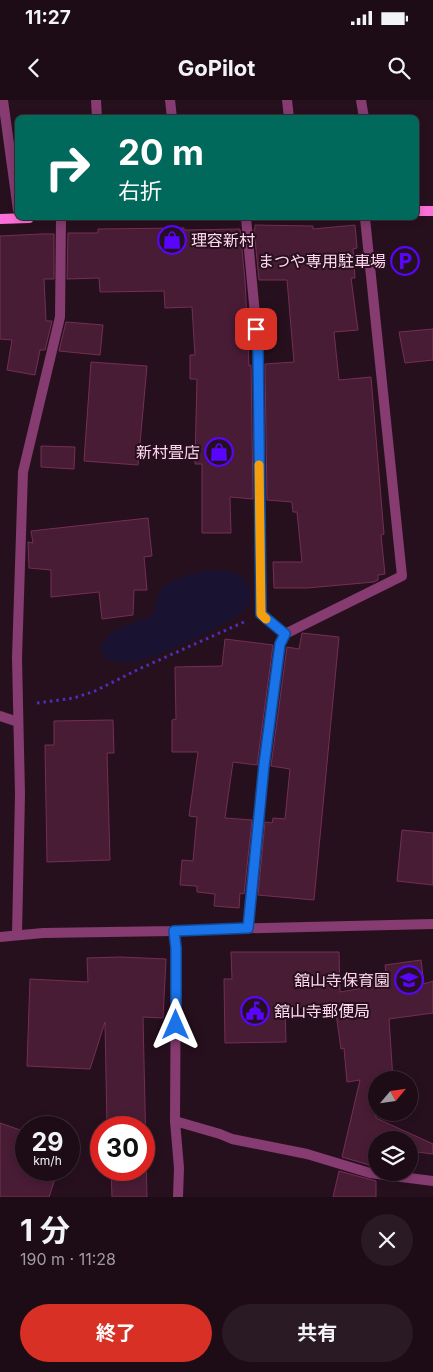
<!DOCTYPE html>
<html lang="ja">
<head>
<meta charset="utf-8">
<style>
	body { margin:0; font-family:Inter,"Noto Sans JP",sans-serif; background:#2a1a23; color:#f1f3f6; height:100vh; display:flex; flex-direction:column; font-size:19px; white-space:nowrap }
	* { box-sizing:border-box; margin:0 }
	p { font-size:16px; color:#a09ba1 }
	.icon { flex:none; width:28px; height:28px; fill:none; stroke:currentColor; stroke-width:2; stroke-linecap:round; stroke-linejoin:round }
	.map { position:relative; height:1097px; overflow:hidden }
	.details { display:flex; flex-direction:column; background:#1d0c16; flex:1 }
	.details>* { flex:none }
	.top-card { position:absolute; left:15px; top:15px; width:404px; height:105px; border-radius:8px; box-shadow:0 2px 8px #0003,0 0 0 1px #3b2c35; background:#00695c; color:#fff; overflow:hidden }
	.needle { width:32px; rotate:61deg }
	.buttons { position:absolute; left:368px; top:971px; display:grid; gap:10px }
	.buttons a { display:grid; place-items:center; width:50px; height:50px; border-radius:50%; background:#1d0c16; box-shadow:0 2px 8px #0003,0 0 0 1px #3b2c35; font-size:25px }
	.speed { position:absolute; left:15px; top:1016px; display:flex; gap:10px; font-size:25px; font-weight:700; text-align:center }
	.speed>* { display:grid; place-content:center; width:65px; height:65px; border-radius:50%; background:#1d0c16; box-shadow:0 2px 8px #0003,0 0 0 1px #3b2c35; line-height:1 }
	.speed small { font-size:12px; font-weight:400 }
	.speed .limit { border:8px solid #d22; background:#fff; color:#111 }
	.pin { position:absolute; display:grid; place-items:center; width:42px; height:42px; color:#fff; margin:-21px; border-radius:10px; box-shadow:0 2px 8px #0006 }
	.me { position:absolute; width:55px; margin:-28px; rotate:0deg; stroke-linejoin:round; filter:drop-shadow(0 0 4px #0008) }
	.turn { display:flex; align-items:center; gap:18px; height:105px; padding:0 20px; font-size:22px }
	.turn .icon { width:65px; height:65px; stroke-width:2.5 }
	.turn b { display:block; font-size:35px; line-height:42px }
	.round { display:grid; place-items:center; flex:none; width:52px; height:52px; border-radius:26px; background:#2a1a23 }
	.overview { display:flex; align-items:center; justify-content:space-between; height:85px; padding:0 20px }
	h1 { font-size:30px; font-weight:700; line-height:38px }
	.action { display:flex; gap:10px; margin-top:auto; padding:10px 20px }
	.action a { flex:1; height:58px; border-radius:30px; background:#d93025; color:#fff; font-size:20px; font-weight:700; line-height:58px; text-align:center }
	.action a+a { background:#2a1a23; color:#f1f3f6 }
	.status { display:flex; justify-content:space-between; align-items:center; height:35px; padding:0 25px; background:#1d0c16; direction:ltr }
	.status svg { height:14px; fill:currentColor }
	header { display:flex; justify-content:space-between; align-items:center; height:65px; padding:0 20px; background:#1d0c16; font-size:22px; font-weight:700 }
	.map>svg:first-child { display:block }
	.green { fill:#191331 }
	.building { fill:#481c35; stroke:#742e55 }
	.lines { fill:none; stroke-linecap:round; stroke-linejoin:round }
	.path { stroke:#4931b8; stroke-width:3; stroke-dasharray:2.5 4; stroke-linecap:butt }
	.service { stroke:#863b71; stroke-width:10 }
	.minor { stroke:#863b71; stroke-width:10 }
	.tertiary { stroke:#863b71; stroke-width:10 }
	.secondary { stroke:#fd6fd8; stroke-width:10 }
	.route-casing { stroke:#114b97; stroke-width:12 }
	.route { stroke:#1a73e8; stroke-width:9 }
	.slow { stroke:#f59e0b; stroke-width:9 }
	.labels { text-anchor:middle; stroke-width:4; stroke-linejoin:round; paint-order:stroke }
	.poi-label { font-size:16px; fill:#ffd7f0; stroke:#27101e; text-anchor:end }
</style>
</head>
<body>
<div class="status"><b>11:27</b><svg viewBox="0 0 49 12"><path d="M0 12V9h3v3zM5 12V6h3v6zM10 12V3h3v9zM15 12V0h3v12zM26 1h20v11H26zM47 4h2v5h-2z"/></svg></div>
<header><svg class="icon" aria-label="back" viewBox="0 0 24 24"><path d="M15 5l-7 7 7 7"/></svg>GoPilot<svg class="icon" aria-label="search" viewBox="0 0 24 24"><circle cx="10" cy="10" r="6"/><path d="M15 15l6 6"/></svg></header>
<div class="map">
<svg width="433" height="1097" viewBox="0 0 433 1097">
	<rect width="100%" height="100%" fill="#27101e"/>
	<path class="green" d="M210,470C228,471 244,469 250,490C251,495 250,504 247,508C236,522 151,560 132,563C123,564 115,562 106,559L100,548C110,528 120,528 140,520C143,519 148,518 151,516C158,510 154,501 158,494C167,478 193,473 210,470Z"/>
	<g class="building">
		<path d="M255,125L313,126V129L355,125L357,148L353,149L355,178H351L358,230L334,232L339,280L371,277L384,434L381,435L385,474L378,475V480L374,482L307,488H274L273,462H302L297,412H293L292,402L267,400L265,264L294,262L287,180H259L254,129H255Z"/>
		<path d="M184,128V130L240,129L245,180L249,266L251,265L253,399L230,397L231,433H202V364H195L197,279H190V255H195L192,207L165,208L164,191L100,192L99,178L67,179L68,133H98V129Z"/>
		<path d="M41,134H54V179H44L46,221H52L45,250H40L35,275L7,270L12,240L0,239V136Z"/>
		<path d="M66,222L103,225L100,255L59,251Z"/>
		<path d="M433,229V260L405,263L399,232Z"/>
		<path d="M91,262L147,266L138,365L84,361Z"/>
		<path d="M41,346L75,347L74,369L41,367Z"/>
		<path d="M148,418L152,456L144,457L147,490H134L133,515L102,519L99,492L51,497V470L29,468L28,442L33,443L31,431Z"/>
		<path d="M302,533L339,537L314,800L258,795L265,722L272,723L273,718L285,719L290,669L271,666L287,547L299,549Z"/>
		<path d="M225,539L273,545L257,665L233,662L225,718L252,720L244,794L240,793L239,808L214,806L215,794L197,792V786L180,785L182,760L193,761L197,717L189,716L198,652H172V620L176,619L175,567L222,566Z"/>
		<path d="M113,620L114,653H107L110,760L47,762L45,645H54V621Z"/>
		<path d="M402,730L433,733V785L397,781Z"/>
		<path d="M231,852H339L340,892L387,884L385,865L421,860L424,884L433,881V913L389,919L393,980H376V1018L433,1044V1054L409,1051V1040H376V1067L342,1057L360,980L347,982L344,948L341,949L335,906L285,907L286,942L225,943L224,879H232Z"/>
		<path d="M120,857L166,859L163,918L143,917L147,1097H112L111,1070H144V1028H110V1026H107L105,922L90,969L27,966L30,879L88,882L87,858Z"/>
		<path d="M0,1023L26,1032V1070H58L49,1097H0Z"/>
		<path d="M339,1071L376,1081V1097H333Z"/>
	</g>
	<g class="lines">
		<path class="path" d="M37,603L74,598L95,591L139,569L244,522"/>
		<g class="service">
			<path d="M3,0L18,110"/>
			<path d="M96,0L97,18"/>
			<path d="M170,0L172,18"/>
			<path d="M287,0L289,18"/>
			<path d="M361,0L364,18"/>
			<path d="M246,118L258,247L261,514L285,534"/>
			<path d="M0,616L18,622"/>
		</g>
		<g class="minor">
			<path d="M248,828L264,665L280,544L285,534L402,476L365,118"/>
			<path d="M174,831L176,848L175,1021L179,1068L178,1097"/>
			<path d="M17,834L20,694L17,558L23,372L60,217L61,118"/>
			<path d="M175,1021L220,1034L232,1039L307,1054L370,1073L433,1081"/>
		</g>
		<path class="tertiary" d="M0,837L43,833L174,831L217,829L433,824"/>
		<g class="secondary">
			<path d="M416,111H433"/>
			<path d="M0,119L29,118"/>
		</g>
	</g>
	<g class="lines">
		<defs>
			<path id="route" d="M176,925V848L174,831L248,828L264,665L280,544L285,534L261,514L258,247L256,229"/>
		</defs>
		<use href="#route" class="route-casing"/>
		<use href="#route" class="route"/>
		<path class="slow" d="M259,365L261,514L266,519"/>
	</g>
	<defs>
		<symbol id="shop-ring" viewBox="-11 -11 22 22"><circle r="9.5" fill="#27101e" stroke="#5905fc" stroke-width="1.5"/><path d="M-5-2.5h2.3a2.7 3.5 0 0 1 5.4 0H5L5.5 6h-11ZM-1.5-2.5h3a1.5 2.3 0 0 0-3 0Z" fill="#5905fc"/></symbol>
		<symbol id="parking-ring" viewBox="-11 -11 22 22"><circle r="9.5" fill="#27101e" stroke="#5905fc" stroke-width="1.5"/><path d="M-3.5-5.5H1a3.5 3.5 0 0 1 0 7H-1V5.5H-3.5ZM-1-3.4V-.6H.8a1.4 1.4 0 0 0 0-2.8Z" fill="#5905fc"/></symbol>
		<symbol id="school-ring" viewBox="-11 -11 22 22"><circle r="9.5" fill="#27101e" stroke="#5905fc" stroke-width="1.5"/><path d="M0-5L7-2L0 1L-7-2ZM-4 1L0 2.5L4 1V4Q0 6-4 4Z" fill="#5905fc"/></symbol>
		<symbol id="civic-ring" viewBox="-11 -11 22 22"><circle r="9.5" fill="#27101e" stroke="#5905fc" stroke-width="1.5"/><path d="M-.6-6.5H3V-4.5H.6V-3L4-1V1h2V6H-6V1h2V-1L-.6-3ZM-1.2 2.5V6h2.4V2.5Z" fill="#5905fc"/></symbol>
	</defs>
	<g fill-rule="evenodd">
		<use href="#shop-ring" x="156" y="124" width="32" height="32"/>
		<use href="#parking-ring" x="389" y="145" width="32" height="32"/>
		<use href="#shop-ring" x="203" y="336" width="32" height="32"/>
		<use href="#school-ring" x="393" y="864" width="32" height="32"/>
		<use href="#civic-ring" x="239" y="895" width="32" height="32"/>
	</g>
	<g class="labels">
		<g class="poi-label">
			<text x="191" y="146" text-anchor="start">理容新村</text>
			<text x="386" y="167">まつや専用駐車場</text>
			<text x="200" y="358">新村畳店</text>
			<text x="390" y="886">舘山寺保育園</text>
			<text x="274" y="917" text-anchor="start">舘山寺郵便局</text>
		</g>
	</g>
</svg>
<div class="buttons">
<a><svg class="needle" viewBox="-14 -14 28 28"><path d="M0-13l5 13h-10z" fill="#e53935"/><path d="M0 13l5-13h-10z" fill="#a09ba1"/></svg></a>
<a><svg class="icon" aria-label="layers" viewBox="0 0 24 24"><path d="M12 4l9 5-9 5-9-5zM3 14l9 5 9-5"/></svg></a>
</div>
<div class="speed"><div>29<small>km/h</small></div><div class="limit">30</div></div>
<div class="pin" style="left:256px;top:229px;background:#d93025"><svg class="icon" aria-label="arrive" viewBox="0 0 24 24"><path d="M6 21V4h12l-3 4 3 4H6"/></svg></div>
<svg class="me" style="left:176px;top:925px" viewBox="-20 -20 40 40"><path d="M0-17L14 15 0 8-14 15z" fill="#1a73e8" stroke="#fff" stroke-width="4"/></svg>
<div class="top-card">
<div class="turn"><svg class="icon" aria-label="right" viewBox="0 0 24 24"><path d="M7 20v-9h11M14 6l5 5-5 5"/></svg><div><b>20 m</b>右折</div></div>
</div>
</div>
<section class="details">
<div class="overview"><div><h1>1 分</h1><p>190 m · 11:28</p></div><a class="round"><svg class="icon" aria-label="close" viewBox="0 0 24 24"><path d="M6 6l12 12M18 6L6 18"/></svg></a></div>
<div class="action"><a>終了</a><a>共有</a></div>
</section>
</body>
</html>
